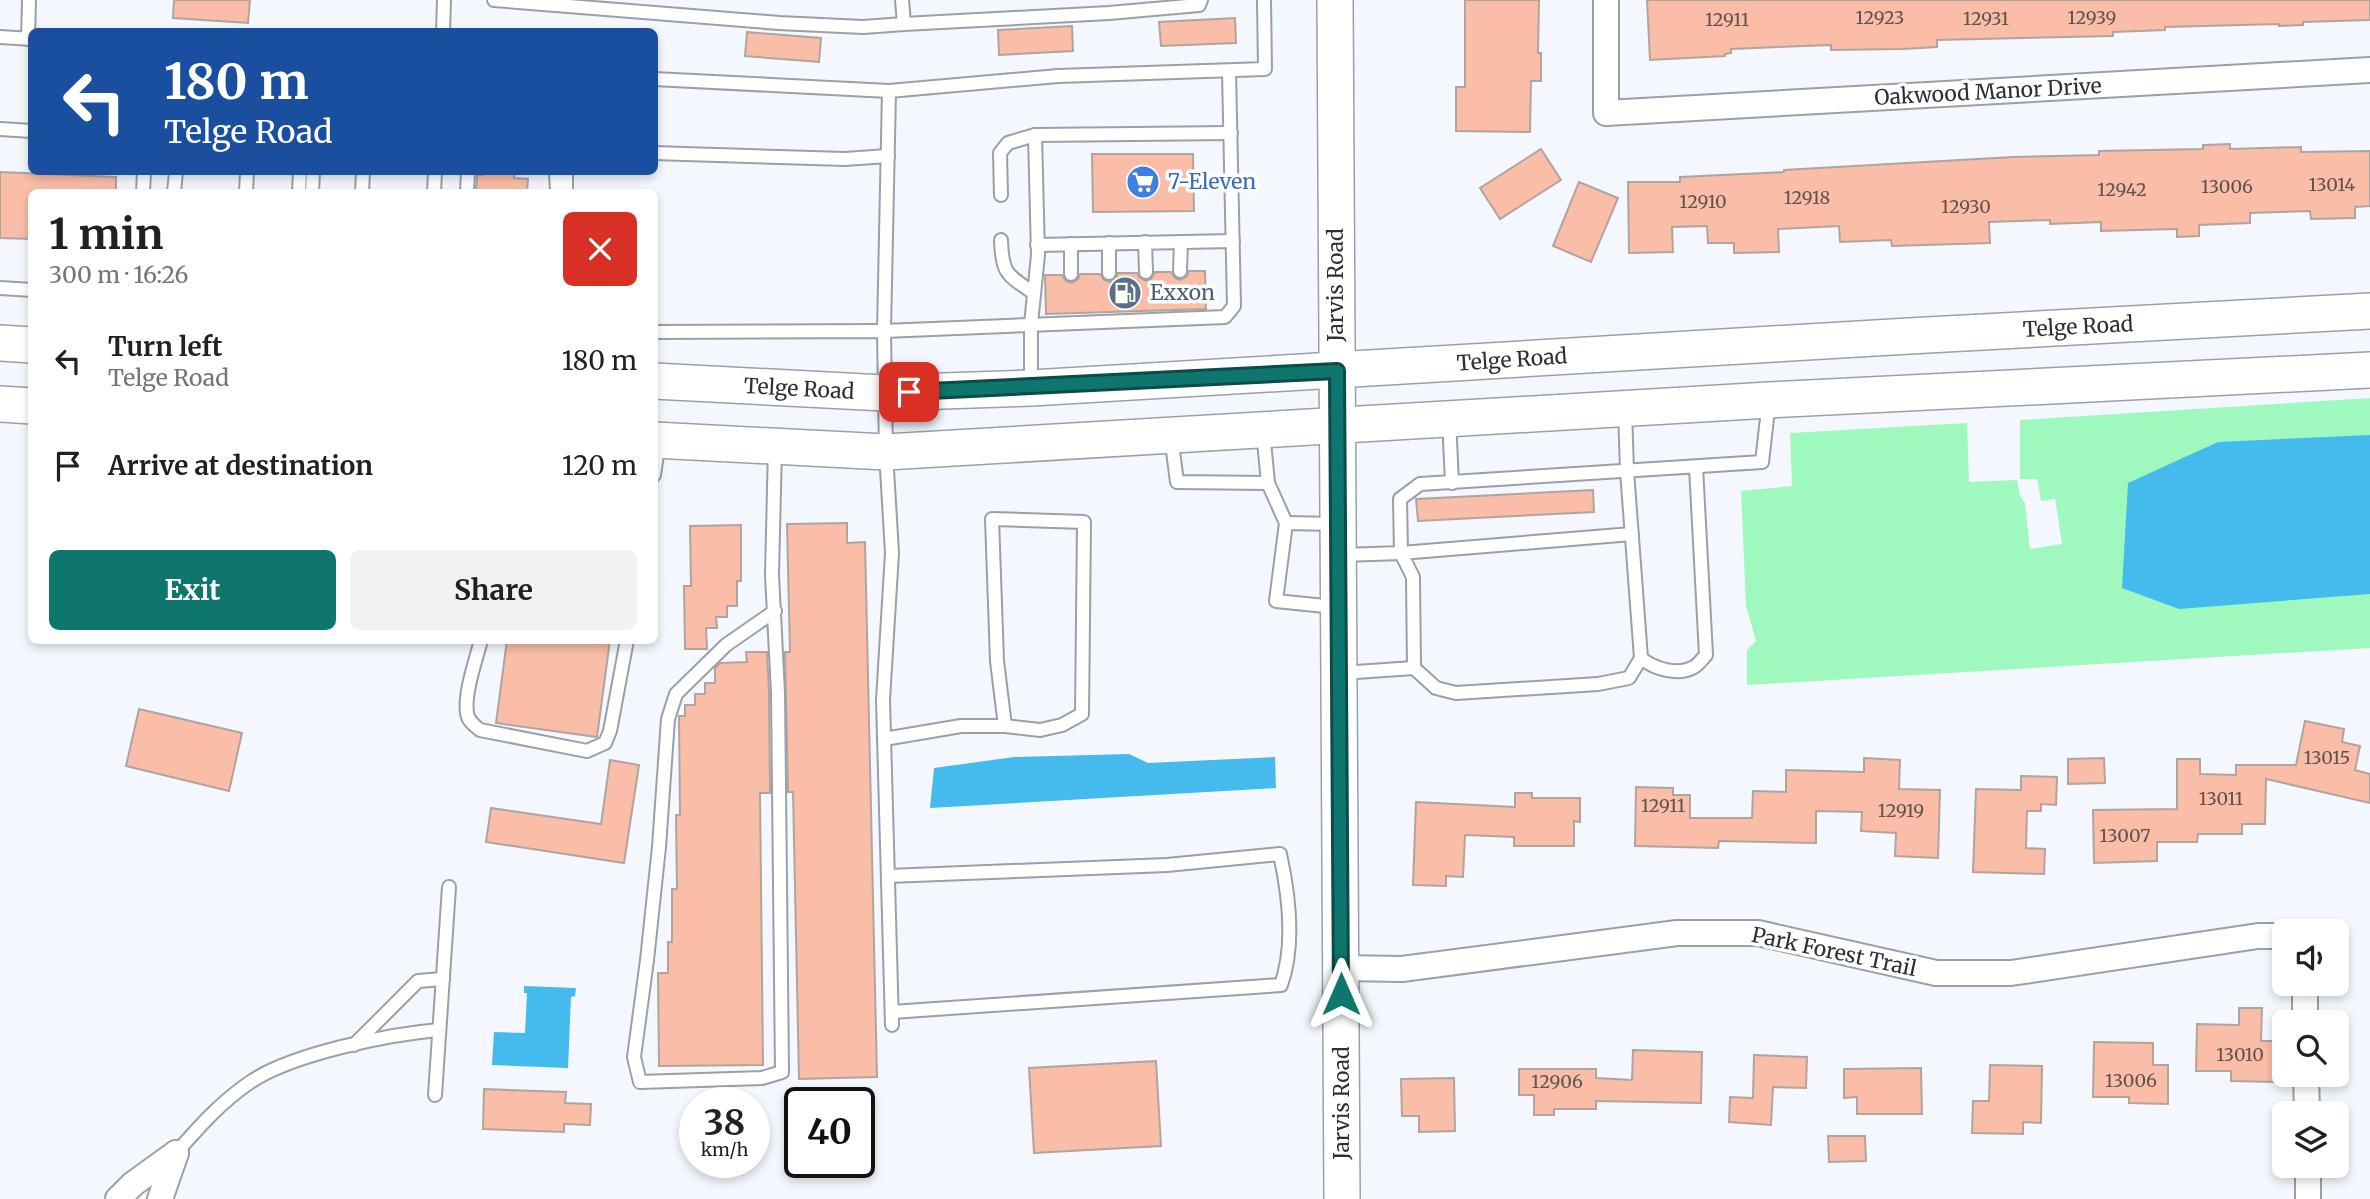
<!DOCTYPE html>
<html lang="en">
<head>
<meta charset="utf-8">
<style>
	body { margin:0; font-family:Merriweather,serif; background:#f2f2f2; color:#202124; height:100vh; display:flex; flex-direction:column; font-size:26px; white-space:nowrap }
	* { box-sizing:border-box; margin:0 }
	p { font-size:23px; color:#757577 }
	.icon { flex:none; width:38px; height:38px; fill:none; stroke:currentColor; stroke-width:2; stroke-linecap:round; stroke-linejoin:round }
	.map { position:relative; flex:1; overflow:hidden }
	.panel { position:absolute; left:28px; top:189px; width:630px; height:455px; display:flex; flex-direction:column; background:#fff; border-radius:10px; box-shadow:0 4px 10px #0003 }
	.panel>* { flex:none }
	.banner { position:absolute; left:28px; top:28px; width:630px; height:147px; border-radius:10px; box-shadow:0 4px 10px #0003; background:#1a4fa0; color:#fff; overflow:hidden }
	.tools { position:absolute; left:2272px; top:919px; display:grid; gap:14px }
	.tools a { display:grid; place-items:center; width:77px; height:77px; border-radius:10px; background:#fff; box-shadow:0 4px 10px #0003; font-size:35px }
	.speed { position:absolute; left:679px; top:1087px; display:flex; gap:14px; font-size:35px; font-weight:700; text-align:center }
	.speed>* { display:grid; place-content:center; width:91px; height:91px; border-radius:50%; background:#fff; box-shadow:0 4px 10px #0003; line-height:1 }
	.speed small { font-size:18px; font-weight:400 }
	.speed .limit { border:4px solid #111; border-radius:10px; background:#fff; color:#111 }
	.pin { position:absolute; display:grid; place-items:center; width:60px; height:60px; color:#fff; margin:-30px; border-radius:14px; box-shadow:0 4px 10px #0006 }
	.me { position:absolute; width:77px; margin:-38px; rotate:0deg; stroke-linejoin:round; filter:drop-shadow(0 0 5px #0008) }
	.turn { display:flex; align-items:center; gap:24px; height:147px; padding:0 21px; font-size:32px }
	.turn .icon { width:91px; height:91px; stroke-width:2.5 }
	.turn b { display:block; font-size:49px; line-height:60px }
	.round { display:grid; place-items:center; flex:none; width:74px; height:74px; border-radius:10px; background:#f2f2f2 }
	.head { display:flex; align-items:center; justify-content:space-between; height:119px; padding:0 21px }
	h1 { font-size:42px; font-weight:700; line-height:52px }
	.cta { display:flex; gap:14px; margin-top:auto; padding:14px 21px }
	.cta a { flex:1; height:80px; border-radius:10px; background:#0f766e; color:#fff; font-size:28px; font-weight:700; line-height:80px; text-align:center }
	.cta a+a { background:#f2f2f2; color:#202124 }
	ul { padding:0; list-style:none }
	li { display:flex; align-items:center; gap:21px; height:105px; padding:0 21px }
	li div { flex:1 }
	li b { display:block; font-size:26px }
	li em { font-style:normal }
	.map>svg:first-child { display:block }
	.green { fill:#9ff9bf }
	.water { fill:#45bbed }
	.building { fill:#f9bda8; stroke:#b0a49f; stroke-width:2 }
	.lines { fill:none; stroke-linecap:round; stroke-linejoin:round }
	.lane-casing { stroke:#9aa0a9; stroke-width:16 }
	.street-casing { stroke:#9aa0a9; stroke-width:28 }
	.secondary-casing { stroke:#9aa0a9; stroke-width:38 }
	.lane { stroke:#fff; stroke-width:12 }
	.street { stroke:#fff; stroke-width:24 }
	.secondary { stroke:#fff; stroke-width:35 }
	.route-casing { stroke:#0a4d48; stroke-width:18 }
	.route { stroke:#0f766e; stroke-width:12 }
	.labels { text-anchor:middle; stroke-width:7; stroke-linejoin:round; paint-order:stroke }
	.number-label { font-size:18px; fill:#605350 }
	.street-label { font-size:21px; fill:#2d3033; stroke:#fff }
	.shop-label { font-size:21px; fill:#366cbe; stroke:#fff; text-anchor:start }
	.service-label { font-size:21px; fill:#4e5e75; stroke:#fff; text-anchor:start }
</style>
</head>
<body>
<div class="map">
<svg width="2370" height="1199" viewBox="0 0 2370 1199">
	<rect width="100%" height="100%" fill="#f4f8fe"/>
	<path class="green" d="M2370,398V648L1747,685V650L1756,641L1746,606L1741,491L1792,486L1790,433L1967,423L1969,482L2017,480L2020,496L2025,503L2030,549L2062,544L2055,499L2041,501L2037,479H2020V420Z"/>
	<g class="water">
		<path d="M2370,435V594L2179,609L2122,588L2128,483L2218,442Z"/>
		<path d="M1129,754L1148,763L1275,757L1276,788L930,808L934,768L1014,757Z"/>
		<path d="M524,986L576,988L575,996L571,997L568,1068L492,1065L494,1032L525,1033L527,993H524Z"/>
	</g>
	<g class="building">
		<path d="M174,0H250L248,23L173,18Z"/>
		<path d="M1465,0H1539L1538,53H1541V81H1531L1530,132L1456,131V87H1465Z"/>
		<path d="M1647,0H2370V20L2303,22V25L2279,26V24L2165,27V30L2113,32V36L1937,40V47L1903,49L1831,50V45L1731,49V53L1725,54V56L1650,60Z"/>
		<path d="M1235,18L1236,43L1161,46L1159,22Z"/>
		<path d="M1072,26L1073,51L999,55L998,30Z"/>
		<path d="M747,32L821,38L819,62L745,56Z"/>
		<path d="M2230,144V149L2301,147V152L2370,151V206L2355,207V218L2311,219L2310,211L2250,213V223L2199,225V236L2177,237V229L2101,231V222L2050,224V220L1989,222L1990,243L1892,246L1891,240L1840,242L1839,226L1778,229L1779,252L1734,253V243H1708L1707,226L1672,227L1673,252L1629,253L1628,182H1680V177L1784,172V170L2013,157L2099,155V151L2203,149V145Z"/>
		<path d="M1541,149L1561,180L1500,219L1480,188Z"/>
		<path d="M1092,154H1193L1194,211L1093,212Z"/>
		<path d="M0,172L116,177V192H32V239L0,238Z"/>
		<path d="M483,172H515L514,178L528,179L527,192H476L477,175H483Z"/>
		<path d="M1579,182L1618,198L1591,262L1553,246Z"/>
		<path d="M1189,271H1205L1206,309L1046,314L1045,275H1062L1066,281L1072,283L1078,279L1080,274H1100L1104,280L1110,282L1116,278L1118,273H1137L1139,277L1146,281L1151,279L1155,272H1171L1175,278L1180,280L1187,276Z"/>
		<path d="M1593,490L1594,512L1418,521L1416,499Z"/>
		<path d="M847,523V543L865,542L877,1077L799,1079L793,792H788L785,652H790L787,524Z"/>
		<path d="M741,525V581H737V606H727V617H716L717,628H706L707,649H685L684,586H691L690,526Z"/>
		<path d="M507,640H610L597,737L496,723Z"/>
		<path d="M746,652H767L769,693L770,793H760L763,1065L659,1066L658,973H668V942H672V889H677L676,815H680L679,716H685V705H695V694H705V683H715V668L720,663L747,662Z"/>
		<path d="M139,709L242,733L229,791L126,766Z"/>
		<path d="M2305,721L2344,729L2342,742L2360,746L2355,770L2370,774V803L2266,779L2265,824H2242V834H2198L2197,842H2157V861L2094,863L2093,810L2177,809V759H2200V774L2236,775V765H2296Z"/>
		<path d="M1864,758L1900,760L1899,789L1940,790L1938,858L1895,856L1896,833L1861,831L1862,812L1816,811V843L1719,841L1718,848L1635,846L1636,787L1673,788V795H1690V818H1752L1753,791L1786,792V770L1864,772Z"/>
		<path d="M2104,758L2105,783L2068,784V759Z"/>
		<path d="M610,760L639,765L624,863L486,842L491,808L601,824Z"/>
		<path d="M2021,776L2057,777L2056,805L2041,804V811H2027L2026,848L2045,849L2044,874L1973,872L1976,789L2021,790Z"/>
		<path d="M1515,793H1532V798H1580V822L1574,821V846H1514V837L1465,835L1463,877L1446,876V886L1413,885L1416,802L1515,807Z"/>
		<path d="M2239,1008H2262L2261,1041H2284V1068H2275V1082L2231,1081V1071H2196L2197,1024L2239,1025Z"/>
		<path d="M2094,1042L2153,1043V1065H2168V1104L2129,1103V1097H2093Z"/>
		<path d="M1633,1050L1702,1052L1701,1103L1596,1101V1109H1554V1115H1534V1095H1519V1069H1596V1078L1632,1080Z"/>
		<path d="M1754,1055L1807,1057L1806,1088L1773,1087L1771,1125L1729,1122L1730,1097L1753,1098Z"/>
		<path d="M1156,1061L1161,1146L1034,1153L1029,1068Z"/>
		<path d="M1990,1065L2042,1066L2041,1123L2023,1122V1134L1972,1133L1973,1101H1989Z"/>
		<path d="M1921,1068L1922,1114H1857V1097L1844,1098V1069Z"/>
		<path d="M1454,1078L1455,1131L1419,1132V1116H1402L1401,1079Z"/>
		<path d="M484,1089L566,1092L565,1103L591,1104L590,1125L564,1124V1132L483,1129Z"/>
		<path d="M1828,1136H1865L1866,1161L1829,1162Z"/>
	</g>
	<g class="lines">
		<defs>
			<g id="lane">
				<path d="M494,0L779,23L863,27L904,24"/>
				<path d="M902,0L904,24L1109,13L1199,5L1201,0"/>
				<path d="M443,32L444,0"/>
				<path d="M0,37L32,39"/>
				<path d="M28,39L29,0"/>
				<path d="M1229,71L1234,306L1225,317L884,331L889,91L1058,76L1265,69L1264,0"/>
				<path d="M654,79L889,91"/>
				<path d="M0,129L32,131"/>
				<path d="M654,153L845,159L888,156"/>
				<path d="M556,172L557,192"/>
				<path d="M143,192L144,172"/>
				<path d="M174,192L176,172"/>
				<path d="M246,192L247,172"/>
				<path d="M299,192L300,172"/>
				<path d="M312,192L313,172"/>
				<path d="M362,192L363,172"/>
				<path d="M434,192L435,172"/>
				<path d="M467,192L468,172"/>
				<path d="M566,192V172"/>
				<path d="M1001,195L1000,153L1008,143L1035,135"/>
				<path d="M1001,240C1002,274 1007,275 1034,293"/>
				<path d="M1145,242L1146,272"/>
				<path d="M1109,243V273"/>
				<path d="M1071,244V274"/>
				<path d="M1037,245L1233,241"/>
				<path d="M1180,271L1181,242"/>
				<path d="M0,288L32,290"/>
				<path d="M654,332L884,331L886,452L892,553L883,700L892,1025"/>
				<path d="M1031,387V324L1038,255L1035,135L1231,133"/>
				<path d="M1625,410L1627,471L1641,658C1654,669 1678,676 1694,667C1698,665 1703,658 1706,655L1696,467"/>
				<path d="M1449,419L1452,483"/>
				<path d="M1263,431L1268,483"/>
				<path d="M1171,436L1177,482L1268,483L1286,523"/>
				<path d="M775,447L772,575L778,693L782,1072L762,1078L640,1082L634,1057L647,960L659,847L668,719L676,694L726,645L775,611"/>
				<path d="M654,475L659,441"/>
				<path d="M1632,534L1401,553L1413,577L1414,668L1436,688L1456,693L1598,684L1629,678L1641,658"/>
				<path d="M1342,555L1401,553L1400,499L1420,484L1762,462L1769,401"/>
				<path d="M1335,607L1276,601L1286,523L1336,524"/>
				<path d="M481,640C476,660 464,693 467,713C468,721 474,725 480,730L587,751L605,743L610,731L627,640"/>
				<path d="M1341,673L1414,668"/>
				<path d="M884,739L961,726H1005L1040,730L1062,725L1082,714L1084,522L992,519L997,661L1005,726"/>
				<path d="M888,876L1167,865L1280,854C1289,895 1295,946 1281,985L892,1012"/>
				<path d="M354,1045L418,981L443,979"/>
				<path d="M435,1095L449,887"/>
				<path d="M176,1153C199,1127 221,1102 249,1083C290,1054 390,1034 439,1030"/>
			</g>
			<g id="street">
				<path d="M1606,0V113L2370,70"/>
				<path d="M1341,968L1402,969L1677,933H1758L1936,973H2011L2258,936H2284"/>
				<path d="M2305,984V1022"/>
				<path d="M2306,1074L2307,1113"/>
				<path d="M2308,1166V1199"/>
				<path d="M118,1199L133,1184L176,1153"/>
				<path d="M160,1199L176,1153"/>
			</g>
			<g id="secondary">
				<path d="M1335,0L1342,1199"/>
				<path d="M0,343L32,345"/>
				<path d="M654,381L884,393L1031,388L1909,336L2370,311"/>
				<path d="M0,404L32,406"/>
				<path d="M654,440L886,452L1769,400L2370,370"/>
			</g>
		</defs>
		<use href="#lane" class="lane-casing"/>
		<use href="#street" class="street-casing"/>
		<use href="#secondary" class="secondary-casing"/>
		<use href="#lane" class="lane"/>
		<use href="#street" class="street"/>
		<use href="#secondary" class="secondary"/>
	</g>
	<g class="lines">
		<defs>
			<path id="route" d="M909,392L1337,371L1341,994"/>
		</defs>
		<use href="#route" class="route-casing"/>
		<use href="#route" class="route"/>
	</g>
	<defs>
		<symbol id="supermarket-disc" viewBox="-11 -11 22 22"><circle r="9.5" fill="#3f7fe0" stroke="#fff"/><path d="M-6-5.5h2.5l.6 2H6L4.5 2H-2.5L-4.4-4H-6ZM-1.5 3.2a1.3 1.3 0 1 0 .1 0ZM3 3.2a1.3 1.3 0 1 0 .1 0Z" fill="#fff"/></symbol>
		<symbol id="fuel-disc" viewBox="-11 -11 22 22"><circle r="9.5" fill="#5c6f8a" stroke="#fff"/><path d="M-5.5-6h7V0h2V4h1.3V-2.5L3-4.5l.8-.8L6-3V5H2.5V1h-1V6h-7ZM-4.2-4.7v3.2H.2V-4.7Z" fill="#fff"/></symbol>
	</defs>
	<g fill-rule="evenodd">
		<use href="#supermarket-disc" x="1124" y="163" width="38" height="38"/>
		<use href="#fuel-disc" x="1106" y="274" width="38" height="38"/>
	</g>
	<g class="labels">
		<g class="number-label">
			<text x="1880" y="24">12923</text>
			<text x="2092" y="24">12939</text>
			<text x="1986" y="25">12931</text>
			<text x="1727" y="26">12911</text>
			<text x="2332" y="191">13014</text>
			<text x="2227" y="193">13006</text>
			<text x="2122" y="196">12942</text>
			<text x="1807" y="204">12918</text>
			<text x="1703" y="208">12910</text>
			<text x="1966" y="213">12930</text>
			<text x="2327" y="764">13015</text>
			<text x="2221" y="805">13011</text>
			<text x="1663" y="812">12911</text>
			<text x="1901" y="817">12919</text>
			<text x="2125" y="842">13007</text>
			<text x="2240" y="1061">13010</text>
			<text x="2131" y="1087">13006</text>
			<text x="1557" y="1088">12906</text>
		</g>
		<g class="street-label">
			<text transform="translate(1988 92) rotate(-3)" y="7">Oakwood Manor Drive</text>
			<text transform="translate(1336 285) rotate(-90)" y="7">Jarvis Road</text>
			<text transform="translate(2078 327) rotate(-3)" y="7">Telge Road</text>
			<text transform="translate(1512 360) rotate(-4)" y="7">Telge Road</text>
			<text transform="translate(799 389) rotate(3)" y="7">Telge Road</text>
			<text transform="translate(1834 952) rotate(12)" y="7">Park Forest Trail</text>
			<text transform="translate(1342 1103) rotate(-90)" y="7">Jarvis Road</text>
		</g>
		<g class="shop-label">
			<text x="1168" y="189">7-Eleven</text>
		</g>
		<g class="service-label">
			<text x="1150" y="300">Exxon</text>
		</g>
	</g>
</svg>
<div class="tools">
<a><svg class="icon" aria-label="sound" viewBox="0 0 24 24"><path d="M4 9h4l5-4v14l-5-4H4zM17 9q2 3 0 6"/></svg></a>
<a><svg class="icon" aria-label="search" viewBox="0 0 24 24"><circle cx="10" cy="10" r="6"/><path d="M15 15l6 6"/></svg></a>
<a><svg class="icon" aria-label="layers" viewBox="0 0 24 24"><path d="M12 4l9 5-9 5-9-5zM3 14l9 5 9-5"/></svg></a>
</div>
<div class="speed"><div>38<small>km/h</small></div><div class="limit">40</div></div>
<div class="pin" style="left:909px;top:392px;background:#d93025"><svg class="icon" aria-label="arrive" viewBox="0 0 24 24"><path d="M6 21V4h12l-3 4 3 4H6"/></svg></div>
<svg class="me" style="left:1341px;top:994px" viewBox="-20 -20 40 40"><path d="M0-17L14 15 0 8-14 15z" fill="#0f766e" stroke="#fff" stroke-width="4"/></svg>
<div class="banner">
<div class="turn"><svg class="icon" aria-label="left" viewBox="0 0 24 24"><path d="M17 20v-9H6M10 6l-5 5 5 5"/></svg><div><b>180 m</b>Telge Road</div></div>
</div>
<section class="panel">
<div class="head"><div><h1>1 min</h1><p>300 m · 16:26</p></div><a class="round" style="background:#d93025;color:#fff"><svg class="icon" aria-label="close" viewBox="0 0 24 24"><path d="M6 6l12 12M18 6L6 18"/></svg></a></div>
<ul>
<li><svg class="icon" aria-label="left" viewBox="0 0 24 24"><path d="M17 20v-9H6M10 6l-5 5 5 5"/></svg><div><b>Turn left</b><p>Telge Road</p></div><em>180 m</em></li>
<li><svg class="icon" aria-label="arrive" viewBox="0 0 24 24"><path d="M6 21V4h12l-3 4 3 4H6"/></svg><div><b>Arrive at destination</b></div><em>120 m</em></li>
</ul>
<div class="cta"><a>Exit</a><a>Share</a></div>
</section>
</div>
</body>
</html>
